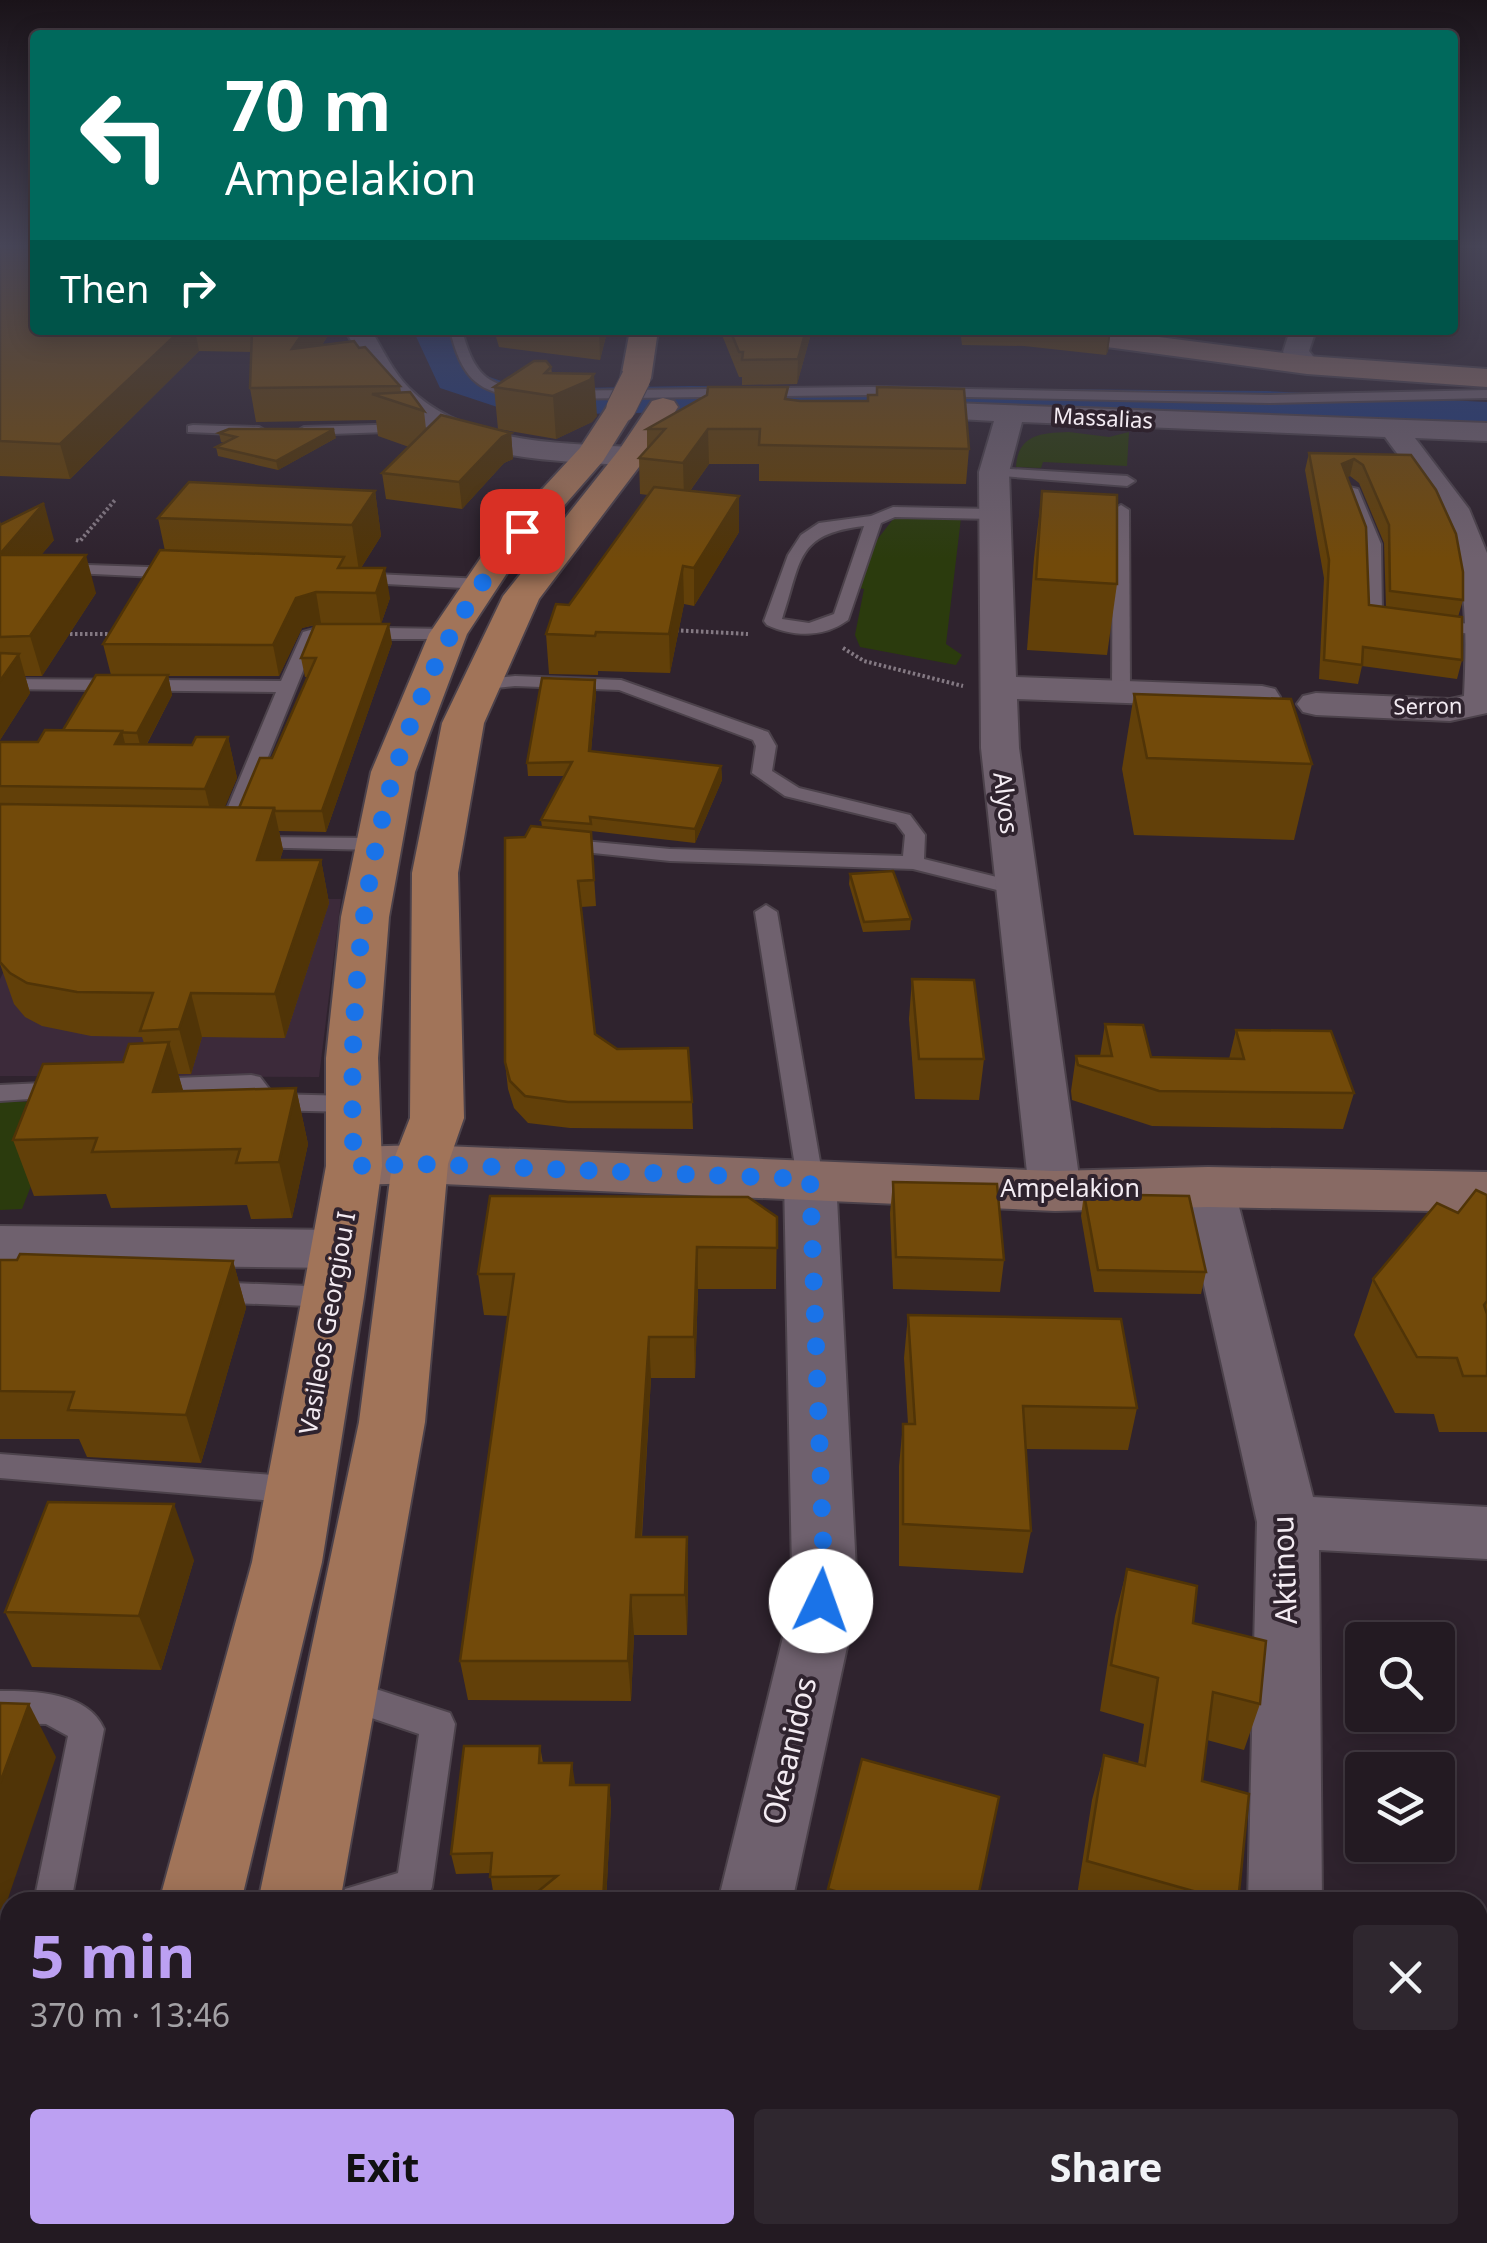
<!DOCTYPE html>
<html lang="en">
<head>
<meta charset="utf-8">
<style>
	body { margin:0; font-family:"Noto Sans",sans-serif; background:#2f272f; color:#f1f3f6; height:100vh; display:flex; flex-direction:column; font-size:38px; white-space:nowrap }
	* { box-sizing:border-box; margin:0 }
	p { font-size:32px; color:#a3a1a5 }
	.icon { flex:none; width:55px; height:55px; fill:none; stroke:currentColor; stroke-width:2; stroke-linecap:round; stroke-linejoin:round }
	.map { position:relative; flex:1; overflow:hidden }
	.sheet { position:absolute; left:0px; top:1892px; width:1488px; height:352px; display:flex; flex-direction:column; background:#231a22; border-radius:30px 30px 0 0; box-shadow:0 5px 25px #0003,0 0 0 2px #403840 }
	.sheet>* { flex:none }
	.hud { position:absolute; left:30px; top:30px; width:1428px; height:305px; border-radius:10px; box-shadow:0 5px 25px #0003,0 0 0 2px #403840; background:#00695c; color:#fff; overflow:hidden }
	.fabs { position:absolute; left:1345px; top:1622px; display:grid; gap:20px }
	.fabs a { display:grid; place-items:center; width:110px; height:110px; border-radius:10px; background:#231a22; box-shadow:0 5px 25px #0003,0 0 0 2px #403840; font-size:50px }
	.pin { position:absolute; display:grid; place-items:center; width:85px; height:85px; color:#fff; margin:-42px; border-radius:20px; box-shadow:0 5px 15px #0006 }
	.me { position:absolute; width:110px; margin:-55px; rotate:3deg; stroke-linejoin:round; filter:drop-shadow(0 0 8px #0008) }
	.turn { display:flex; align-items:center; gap:35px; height:210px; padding:0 30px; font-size:45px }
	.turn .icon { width:130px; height:130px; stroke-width:2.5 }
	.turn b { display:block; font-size:70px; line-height:85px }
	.then { display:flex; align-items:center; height:95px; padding:0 30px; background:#0003; gap:20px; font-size:38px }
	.round { display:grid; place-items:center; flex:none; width:105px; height:105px; border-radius:10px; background:#2f272f }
	.overview { display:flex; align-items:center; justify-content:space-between; height:170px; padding:0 30px }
	h1 { font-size:60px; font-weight:700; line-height:75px; color:#bca0f2 }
	.cta { display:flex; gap:20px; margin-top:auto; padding:20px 30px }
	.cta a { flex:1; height:115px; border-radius:10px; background:#bca0f2; color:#111; font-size:40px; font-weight:700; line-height:115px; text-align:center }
	.cta a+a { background:#2f272f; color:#f1f3f6 }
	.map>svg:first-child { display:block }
	.built { fill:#3c2a3a }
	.green { fill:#2b3b0d }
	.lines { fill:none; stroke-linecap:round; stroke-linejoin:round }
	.river { fill:#213a7a; fill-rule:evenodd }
	.lane-casing { stroke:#4c424b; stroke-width:4 }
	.street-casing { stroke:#4c424b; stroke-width:4 }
	.secondary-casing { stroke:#4c424b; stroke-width:4 }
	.primary-casing { stroke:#4c424b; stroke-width:4 }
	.path { stroke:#847983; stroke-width:4; stroke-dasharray:2.5 2.5; stroke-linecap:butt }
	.lane { fill:#6f616e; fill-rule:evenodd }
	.street { fill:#6f616e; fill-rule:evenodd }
	.secondary { fill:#886a64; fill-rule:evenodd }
	.primary { fill:#a17459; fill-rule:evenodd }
	.primary-bridge-casing { stroke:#4c424b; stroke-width:31; stroke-linecap:butt }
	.primary-bridge { stroke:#a17459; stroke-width:29 }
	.wall { fill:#624009; fill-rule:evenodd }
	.shaded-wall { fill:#503407 }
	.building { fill:#724a0a; stroke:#503407; stroke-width:2.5 }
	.route { stroke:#1a73e8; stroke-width:18; stroke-dasharray:0 32.4 }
	.labels { text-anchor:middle; stroke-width:8; stroke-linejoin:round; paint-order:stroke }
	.far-street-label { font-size:22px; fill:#f3ebf2; stroke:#2f232e }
	.street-label { font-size:25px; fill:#f3ebf2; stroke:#2f232e }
	.near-street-label { font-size:30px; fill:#f3ebf2; stroke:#2f232e }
</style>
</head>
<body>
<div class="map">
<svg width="1487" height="2243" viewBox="0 0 1487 2243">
	<rect width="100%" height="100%" fill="#2f232e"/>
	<path class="built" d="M40,899H341L319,1077L0,1076V979Z"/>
	<g class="green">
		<path d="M1069,432L1109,437L1129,432L1127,466L1043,462L1041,468L1016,467C1018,434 1041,433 1069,432Z"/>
		<path d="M912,516L961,518L946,644L962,655L956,665L860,647L855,635L864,589L855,587L876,541L894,518Z"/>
		<path d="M64,1101L22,1209L0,1210V1102Z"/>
	</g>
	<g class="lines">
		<path class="river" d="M413,330H453L472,371L525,389L690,386L1266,391L1487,402V428L1266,417L690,412L521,415L440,388Z"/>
		<defs>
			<g id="lane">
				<path d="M450,330H462C477,387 495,387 551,391L869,387L1269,395L1487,390V398L1269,403L869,395L551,399C490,395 465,394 450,330Z"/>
				<path d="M409,424L414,425V431L304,435L297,431L304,427Z"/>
				<path d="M193,425L259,427L266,431L259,435L188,432V426Z"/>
				<path d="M994,468L1127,476L1135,481L1127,486L989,475L987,472Z"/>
				<path d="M1345,486L1358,489L1381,544L1382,613L1485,626L1487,636L1367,621L1365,544L1342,489Z"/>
				<path d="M1121,505L1129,510L1130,690L1121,695L1112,690L1113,510Z"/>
				<path d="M893,507L993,509L1001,514L993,519L895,517L881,523L848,620C824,638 793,637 767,625L764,621L788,555L801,535L819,523L871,516ZM864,526L834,614L809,623L782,619C802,560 795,534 864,526Z"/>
				<path d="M58,564L178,568L186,573L178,578L52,572L50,569Z"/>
				<path d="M353,573L483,579L491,584L483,589L347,582L345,578Z"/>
				<path d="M321,627L448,629L457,634L448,639H316L235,838L225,844L215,838L276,692L0,689V679L281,681L303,632Z"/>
				<path d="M515,676L621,680L768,732L776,746L772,771L799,788L910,815L925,835L924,859L1025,884L1028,889L1017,895L913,869L670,861L555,849L552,845L555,841L562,839L670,849L903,856L905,835L896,823L785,796L752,773L756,746L753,740L619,690L515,686L478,690L469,685L478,680Z"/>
				<path d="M250,837L377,838L387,844L377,850L243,847L240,843Z"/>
				<path d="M766,905L777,912L823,1179L819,1185H801L797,1179L755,912Z"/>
				<path d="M251,1075L260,1077L273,1094L351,1096L363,1104L351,1112L266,1110L257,1108L244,1091L150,1095L138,1087L150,1079Z"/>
				<path d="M65,1082L74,1084L77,1090L74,1096L0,1101V1085Z"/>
				<path d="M209,1282L333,1287L343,1290L347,1297L343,1304L333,1307L209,1302L199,1299L195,1292L199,1285Z"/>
				<path d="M0,1454L298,1477L309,1481L313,1490L309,1499L298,1503L0,1478Z"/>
				<path d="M345,1679L450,1713L455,1724L432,1887L427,1900L421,1902H339L345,1889L398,1873L419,1734L333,1705L328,1694L333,1683Z"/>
				<path d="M0,1691C35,1691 88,1692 104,1729L71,1902H34L68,1736L46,1724L0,1723Z"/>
				<rect x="0" y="2046" width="10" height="40"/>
			</g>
			<g id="street">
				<path d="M345,330H371C383,350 393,372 409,388C465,444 558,443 631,447L641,450L646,456L641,462L631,465C554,461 449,460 391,401C371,381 359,354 345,330Z"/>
				<path d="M1290,330H1316L1309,351L1320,365L1316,371H1298L1283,352Z"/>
				<path d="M899,401L1487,423V441L1415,438L1469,509L1487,553V713L1450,721L1316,715L1303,712L1297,704L1303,696L1316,693L1450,699L1464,696C1467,632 1469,563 1435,506C1421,481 1401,460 1385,437L1022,422L1009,472L1016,677L1262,686L1275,689L1280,697L1275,705L1262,708L1017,699L1019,748L1081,1191L1073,1204L1055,1209L1037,1204L1029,1191L981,748L979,472L994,421L889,415L885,409L889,403Z"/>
				<path d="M810,1161L828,1166L836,1179L856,1570L850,1633L792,1902H718L784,1633L792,1570L784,1179L792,1166Z"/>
				<path d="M1208,1169L1226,1174L1234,1187L1313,1497L1487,1507V1559L1319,1550L1322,1902H1248L1257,1522L1182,1187L1190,1174Z"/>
				<path d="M0,1226L340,1230L359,1235L367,1249L359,1263L340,1268L0,1264Z"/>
				<path d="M1487,2133V2215L1478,2218V2136Z"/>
				<path d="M1283,2235H1376L1373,2243H1280Z"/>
			</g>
			<g id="secondary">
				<path d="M1026,330H1104L1307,356L1487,369V387L1307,374L1040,338Z"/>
				<path d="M420,1145L1055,1171L1208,1167L1487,1172V1212L1208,1207L1055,1211L420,1183L354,1185L334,1180L326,1166L334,1152L354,1147Z"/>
			</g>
			<g id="primary">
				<path d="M630,330H658L651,378L646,384H626L621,378Z"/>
				<path d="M663,398L674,401L678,407L642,463L539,599L484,723L458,873L464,1118L448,1164L425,1422L340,1902H258L359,1422L392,1164L410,1118L412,873L442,723L503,596L619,450L652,401Z"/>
				<path d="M621,399L632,402L636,408L603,461L513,564L467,634L415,772L389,917L378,1058L382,1166L364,1297L322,1562L241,1902H159L252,1562L302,1297L326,1166V1058L341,917L371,772L429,634L486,550L580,448L610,402Z"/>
				<path d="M65,2235H159L157,2243H63Z"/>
				<path d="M174,2235H268L266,2243H172Z"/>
			</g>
		</defs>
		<use href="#lane" class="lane-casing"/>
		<use href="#street" class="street-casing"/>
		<use href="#secondary" class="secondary-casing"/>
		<use href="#primary" class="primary-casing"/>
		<g class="path">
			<path d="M76,540L80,541L115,500"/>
			<path d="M671,630L748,634"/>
			<path d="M60,634H118"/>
			<path d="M843,648L864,661L963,686"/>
		</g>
		<use href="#lane" class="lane"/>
		<use href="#street" class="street"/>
		<use href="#secondary" class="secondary"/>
		<use href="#primary" class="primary"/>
		<defs>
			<path id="primary-bridge" d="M621,408L636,378"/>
		</defs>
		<use href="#primary-bridge" class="primary-bridge-casing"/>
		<use href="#primary-bridge" class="primary-bridge"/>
	</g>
	<g class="wall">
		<path d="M0,244L35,330H329V334L322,345L359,348L400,386L401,392L424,411L426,429L511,433L513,459L504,463L462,509L386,499L382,473L409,447L378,436L376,420L256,422L250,388L251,352L199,351L70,479L0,476Z"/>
		<path d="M494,330H607V332L600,360L499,347Z"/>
		<path d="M720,330H812L797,384L742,385V377H739Z"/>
		<path d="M960,330H1111L1108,351L1106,355L1024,346L962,345Z"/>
		<path d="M551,367L552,373L597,416L592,422L556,439L498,429L494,387Z"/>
		<path d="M788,399L969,449L966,484L759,481V464H709L690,491L739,532L694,606L684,604L670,673L598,671V675L549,674L546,634L569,605L648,495L640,494L639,458L647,449V429Z"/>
		<path d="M219,433L336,438L278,470L218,456L216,447L225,443L221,442Z"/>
		<path d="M1309,453L1411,455L1463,600L1458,617L1462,660L1457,679L1362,666L1358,684L1319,679L1324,578L1305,470ZM1350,476L1359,483L1384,543L1386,607L1369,605L1347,477Z"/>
		<path d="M375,491L381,536L361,568L390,598L381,624L392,643L326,832L279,831L283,850L280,860H321L329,903L285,1038L202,1037L191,1074H178L183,1091L296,1088L308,1144L292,1218L251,1219L247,1205L111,1208L106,1194L34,1196L13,1140L123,1062L144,1043L142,1037L91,1036L42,1026L25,1017L14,1004L0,964V742H38L63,730L111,675L103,644L165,551L158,518ZM315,625L301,658L305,677H307L272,758L239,808H224L237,778L228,737L192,745L147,744L172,695L168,676H279L302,628Z"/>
		<path d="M1042,491L1117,584L1107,655L1027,650L1034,558Z"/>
		<path d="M0,521L1,525L54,540L41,555L96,593L42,676H25L30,693L0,740Z"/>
		<path d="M595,680L596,693L591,751L721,766L722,780L695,843L591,831L596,906L581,907L595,1034L692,1102L693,1129L570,1128L528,1123L514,1108L508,1089L505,1062L525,837L542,827L541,820L564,776H528L527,763Z"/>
		<path d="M1134,694L1312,764L1294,840L1134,835L1122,769Z"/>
		<path d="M850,874L911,919L910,930L863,932L849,884Z"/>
		<path d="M912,979L984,1059L979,1100L915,1099L909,1019Z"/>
		<path d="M1105,1024L1151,1057L1229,1059L1236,1030L1354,1093L1343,1129L1152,1126L1072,1100L1071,1091L1076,1056H1100Z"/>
		<path d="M893,1182L1004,1260L1000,1292L893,1289L890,1213Z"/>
		<path d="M1084,1194L1206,1272L1201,1294L1094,1292L1081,1216Z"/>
		<path d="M1487,1195V1432H1439L1434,1414L1395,1413L1354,1335L1373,1279L1458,1213Z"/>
		<path d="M777,1217L776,1289H698L695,1378H651L642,1537H687L688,1577L687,1635H634L631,1701L468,1700L460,1661L509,1316L484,1315L478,1274Z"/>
		<path d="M0,1260L233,1261L246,1308L201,1463L87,1457L79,1439H0Z"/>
		<path d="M908,1315L1137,1408L1128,1450L1025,1449L1031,1531L1023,1573L899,1566V1466L903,1424H908L904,1358Z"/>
		<path d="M194,1560L161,1670L32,1667L5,1612Z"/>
		<path d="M1127,1569L1193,1623L1260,1704L1244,1750L1207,1740L1202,1781L1238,1902H1076L1092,1800L1104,1755L1138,1764L1144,1724L1100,1711L1115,1616Z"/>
		<path d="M540,1746L543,1763L575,1785H609L611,1805L606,1902L533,1896L494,1897L490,1873L456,1874L451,1854Z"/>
		<path d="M828,1889L978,1902H827Z"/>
		<rect x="1478" y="1960" width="9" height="124"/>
	</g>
	<g class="shaded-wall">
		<path d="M181,330H195L199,351L70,479L60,444Z"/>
		<path d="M305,330H329V334L297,382L292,349Z"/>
		<path d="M599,330H607V332L600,360Z"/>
		<path d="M806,330H812L797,384L798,359Z"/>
		<path d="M1109,330H1111L1108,351L1106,355Z"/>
		<path d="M594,374L597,416L592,422L556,439L553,396Z"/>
		<path d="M334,429L336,438L278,470L276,461Z"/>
		<path d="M708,429L709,464L684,499L683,463Z"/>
		<path d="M511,433L513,459L504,463L462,509L459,482L502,437Z"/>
		<path d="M1354,459L1350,476L1338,481L1342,464Z"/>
		<path d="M375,491L381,536L359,571L352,525Z"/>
		<path d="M739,496V532L694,606V568Z"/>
		<path d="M44,503L54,540L10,592L0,554Z"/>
		<path d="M86,555L96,593L42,676L30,636Z"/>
		<path d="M683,566L684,604L670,673L669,634Z"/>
		<path d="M385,568L390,598L381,624L376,593Z"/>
		<path d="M316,592L321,623L302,628L279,676L273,645L296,598Z"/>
		<path d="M389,624L392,643L326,832L322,811Z"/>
		<path d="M19,654L30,693L0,740V681Z"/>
		<path d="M168,675L172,695L142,753L137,733Z"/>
		<path d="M595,680L596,693L590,765L589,751Z"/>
		<path d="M122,731L132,772L115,744Z"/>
		<path d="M228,737L237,778L215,831L205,789Z"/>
		<path d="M721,766L722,780L695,843V829Z"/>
		<path d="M274,808L283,850L266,902L257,860Z"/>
		<path d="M321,860L329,903L285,1038L275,994Z"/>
		<path d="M191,993L202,1037L191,1074L179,1029Z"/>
		<path d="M169,1042L185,1097L153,1092Z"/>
		<path d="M296,1088L308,1144L292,1218L279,1162Z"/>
		<path d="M697,1247L698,1289L695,1378L694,1337Z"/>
		<path d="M233,1261L246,1308L201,1463L186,1415Z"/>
		<path d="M649,1337L651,1378L639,1577L636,1537Z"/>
		<path d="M174,1504L194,1560L161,1670L139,1616Z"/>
		<path d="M687,1537L688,1577L687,1635L685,1595Z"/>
		<path d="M631,1595L634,1635L631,1701L628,1661Z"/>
		<path d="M29,1704L56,1757L0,1922V1783Z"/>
		<path d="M572,1763L575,1783L573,1805L570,1785Z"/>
		<path d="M609,1785L611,1805L606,1902H603Z"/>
	</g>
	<g class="building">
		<path d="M0,244H35V330H181L60,444L0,441Z"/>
		<path d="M252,330H305L292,349L354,341L359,348L365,347L400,386L250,388Z"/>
		<path d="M730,330H806L798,359L742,360L743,352H739Z"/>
		<path d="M534,361H546L551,367L545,373L594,374L590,380L553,396L494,387Z"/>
		<path d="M708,387H788L785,399L800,401H868V395H877V387L964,389L969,449L759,445L760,429H708L683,463L639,458L665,429H647L707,395Z"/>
		<path d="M410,392L424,411L372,394Z"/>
		<path d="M441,415L511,433L502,437L459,482L382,473Z"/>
		<path d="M229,429H334L276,461L216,447L236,437L219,433Z"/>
		<path d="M1309,453L1411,455L1436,490L1456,534L1463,572V600L1390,591L1389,525L1363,465L1354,459L1342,464L1366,527L1369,605L1462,617V660L1363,647L1362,665L1324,660L1329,560Z"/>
		<path d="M189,482L375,491L352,525L158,518Z"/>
		<path d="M654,487L739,496L694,568L683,566L669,634L596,632L595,636L546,634L556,604L569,605Z"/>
		<path d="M1042,491L1117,495V584L1036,579Z"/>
		<path d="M44,503L0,554V525Z"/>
		<path d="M160,550L344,557L338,568H385L376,593L316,592L296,598L273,645L103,644Z"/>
		<path d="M0,555H86L30,636L0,637Z"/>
		<path d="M315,624H389L322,811H275L274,808H239L260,758H272L316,658H301Z"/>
		<path d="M0,653L19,654L0,681Z"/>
		<path d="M96,675H168L137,733L63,730Z"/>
		<path d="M542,678L595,680L589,751L721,766L695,829L590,817L591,824L541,820L572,762L527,763Z"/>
		<path d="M1134,694L1291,699L1312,764L1147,758Z"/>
		<path d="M45,730L122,731L115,744L192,745L196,737H228L205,789L0,786V742H38Z"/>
		<path d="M0,804L274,808L257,860H321L275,994L191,993L179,1029L140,1031L153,993L77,992L27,983L10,973L0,962Z"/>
		<path d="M531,826L591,832L594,880L578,881L595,1034L617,1049L688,1048L692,1102H568L525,1096L510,1081L505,1062V838L525,837Z"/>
		<path d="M893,871L911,919L864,922L850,874Z"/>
		<path d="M912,979L974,980L984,1059H919Z"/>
		<path d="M1105,1024L1143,1025L1151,1057L1244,1059L1236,1030L1331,1031L1354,1093L1159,1091L1078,1065L1076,1056H1112Z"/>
		<path d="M169,1042L153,1092L296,1088L279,1162L236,1163L240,1149L92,1152L97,1138L13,1140L43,1064L123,1062L129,1044Z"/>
		<path d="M893,1182L997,1184L1004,1260L896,1257Z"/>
		<path d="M1476,1190L1487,1195V1301L1484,1305L1487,1314V1376H1463L1457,1358L1417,1357L1373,1279L1437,1203L1458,1213Z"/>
		<path d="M1084,1194L1189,1196L1206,1272L1098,1270Z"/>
		<path d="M490,1196L748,1197L777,1217V1248L697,1247L694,1337H649L636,1537H687L685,1595H631L628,1661H460L514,1274H478Z"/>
		<path d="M20,1254L233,1261L186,1415L68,1410L74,1392L0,1391V1260H17Z"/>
		<path d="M908,1315L1121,1319L1137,1408L1023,1406L1031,1531L903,1524V1424H915Z"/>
		<path d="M48,1502L174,1504L139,1616L5,1612Z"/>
		<path d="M1127,1569L1197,1586L1193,1623L1266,1641L1260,1704L1213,1692L1202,1781L1249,1794L1238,1902H1232L1087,1861L1104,1755L1145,1766L1158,1678L1111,1665Z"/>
		<path d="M0,1703L29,1704L0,1783Z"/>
		<path d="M464,1746H540L539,1763H572L570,1785H609L603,1902H525L557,1876L490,1877L492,1853L451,1854Z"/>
		<path d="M862,1759L999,1797L977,1902H872L828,1889Z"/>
		<rect x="1478" y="1960" width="9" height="106"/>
		<path d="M942,2235H1131L1135,2243H932Z"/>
	</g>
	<linearGradient id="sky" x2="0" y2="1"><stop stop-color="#1a1319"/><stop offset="0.44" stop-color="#474557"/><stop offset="1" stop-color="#474557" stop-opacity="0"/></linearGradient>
	<rect width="1487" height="559" fill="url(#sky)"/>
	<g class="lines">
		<path class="route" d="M522,531C376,700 344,949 354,1166L420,1164L810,1179L824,1570L821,1601"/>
	</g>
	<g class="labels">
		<g class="far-street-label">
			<text transform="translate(1103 418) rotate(3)" y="8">Massalias</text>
			<text transform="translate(1428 706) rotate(-1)" y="8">Serron</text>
		</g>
		<g class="street-label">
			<text transform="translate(1006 803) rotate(83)" y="9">Alyos</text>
			<text x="1070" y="1197">Ampelakion</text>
			<text transform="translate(327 1323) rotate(-80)" y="9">Vasileos Georgiou I</text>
		</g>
		<g class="near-street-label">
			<text transform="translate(1285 1570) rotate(-92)" y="10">Aktinou</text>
			<text transform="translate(790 1751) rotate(-77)" y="10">Okeanidos</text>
		</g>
	</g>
</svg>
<div class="fabs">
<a><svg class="icon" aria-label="search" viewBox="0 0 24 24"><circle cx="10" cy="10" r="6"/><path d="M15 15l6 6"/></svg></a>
<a><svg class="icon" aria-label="layers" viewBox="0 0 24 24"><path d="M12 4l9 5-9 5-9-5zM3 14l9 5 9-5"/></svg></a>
</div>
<div class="pin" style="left:522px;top:531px;background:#d93025"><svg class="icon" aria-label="arrive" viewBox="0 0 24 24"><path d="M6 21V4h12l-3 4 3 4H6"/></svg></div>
<svg class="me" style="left:821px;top:1601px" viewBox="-20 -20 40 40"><circle r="19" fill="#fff"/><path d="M0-13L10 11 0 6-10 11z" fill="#1a73e8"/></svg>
<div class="hud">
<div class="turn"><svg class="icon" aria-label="left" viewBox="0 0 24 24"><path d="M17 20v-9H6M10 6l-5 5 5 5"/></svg><div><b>70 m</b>Ampelakion</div></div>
<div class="then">Then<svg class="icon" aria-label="right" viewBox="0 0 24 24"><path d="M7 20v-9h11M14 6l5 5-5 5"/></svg></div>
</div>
<section class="sheet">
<div class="overview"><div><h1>5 min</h1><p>370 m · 13:46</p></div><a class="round"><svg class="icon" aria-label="close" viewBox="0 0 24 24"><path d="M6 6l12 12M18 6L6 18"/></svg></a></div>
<div class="cta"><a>Exit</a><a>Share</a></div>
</section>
</div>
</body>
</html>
